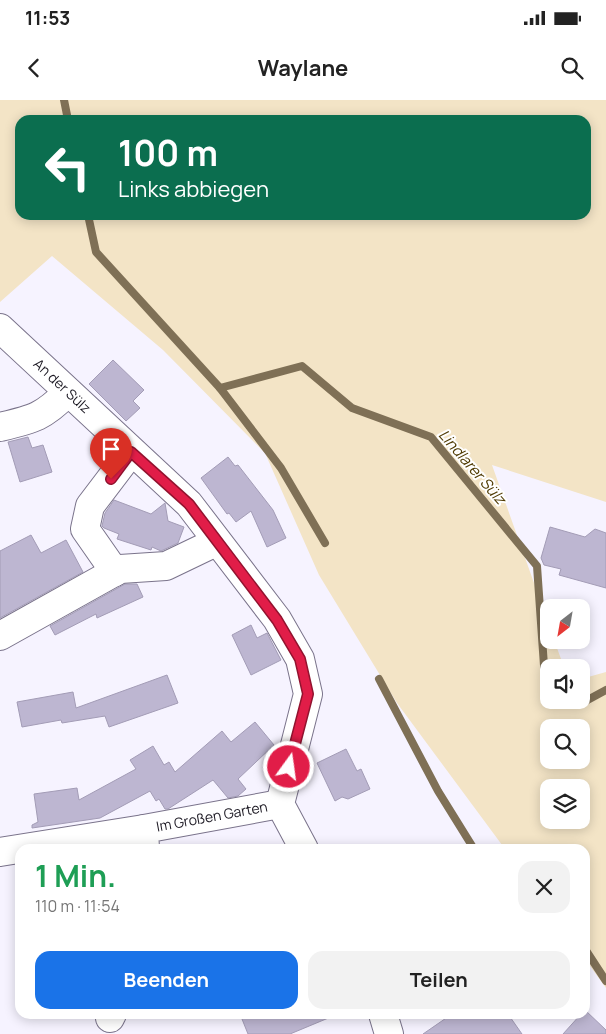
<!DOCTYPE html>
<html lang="de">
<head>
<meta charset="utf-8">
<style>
	body { margin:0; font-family:Manrope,sans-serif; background:#f2f2f2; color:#222; height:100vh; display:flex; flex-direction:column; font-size:19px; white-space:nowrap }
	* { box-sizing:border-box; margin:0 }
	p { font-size:16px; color:#767676 }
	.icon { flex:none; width:28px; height:28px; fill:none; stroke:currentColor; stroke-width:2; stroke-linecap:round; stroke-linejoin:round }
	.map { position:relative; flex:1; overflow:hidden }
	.side { position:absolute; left:15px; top:744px; width:575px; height:175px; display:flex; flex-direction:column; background:#fff; border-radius:15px; box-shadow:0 2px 12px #0003 }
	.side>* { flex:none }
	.hud { position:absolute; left:15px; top:15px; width:576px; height:105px; border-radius:15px; box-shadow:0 2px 12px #0003; background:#0b6e4f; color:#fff; overflow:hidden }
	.needle { width:32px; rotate:211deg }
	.controls { position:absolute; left:540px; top:499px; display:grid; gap:10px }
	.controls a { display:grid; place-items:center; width:50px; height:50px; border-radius:10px; background:#fff; box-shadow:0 2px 12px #0003; font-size:25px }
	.pin { position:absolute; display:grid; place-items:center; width:42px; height:42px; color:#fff; margin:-51px -21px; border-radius:50% 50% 50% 0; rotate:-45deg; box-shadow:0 0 5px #0007 }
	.pin .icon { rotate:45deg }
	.me { position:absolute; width:55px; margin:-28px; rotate:14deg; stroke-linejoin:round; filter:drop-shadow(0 0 4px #0008) }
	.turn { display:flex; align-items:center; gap:18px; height:105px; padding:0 20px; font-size:22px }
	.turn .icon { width:65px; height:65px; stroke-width:2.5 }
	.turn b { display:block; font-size:35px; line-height:42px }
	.round { display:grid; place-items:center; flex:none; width:52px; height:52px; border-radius:15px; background:#f2f2f2 }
	.head { display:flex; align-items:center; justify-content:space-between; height:85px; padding:0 20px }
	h1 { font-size:30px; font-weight:700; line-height:38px; color:#1e9e55 }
	.action { display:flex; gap:10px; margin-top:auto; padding:10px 20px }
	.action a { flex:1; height:58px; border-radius:15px; background:#1a73e8; color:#fff; font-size:20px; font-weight:700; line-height:58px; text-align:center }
	.action a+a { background:#f2f2f2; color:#222 }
	.status { display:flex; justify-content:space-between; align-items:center; height:35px; padding:0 25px; background:#fff; direction:ltr }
	.status svg { height:14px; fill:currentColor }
	header { display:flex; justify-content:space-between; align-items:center; height:65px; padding:0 20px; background:#fff; font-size:22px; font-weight:700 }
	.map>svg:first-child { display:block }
	.green { fill:#f3e4c6; fill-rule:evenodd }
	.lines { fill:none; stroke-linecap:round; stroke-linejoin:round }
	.stream { stroke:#7f7056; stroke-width:8 }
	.building { fill:#bdb6d1; stroke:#a39cb6 }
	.minor-casing { stroke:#7a738b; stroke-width:30 }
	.minor { stroke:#fff; stroke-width:28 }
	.route-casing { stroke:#92132f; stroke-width:12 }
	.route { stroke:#e11d48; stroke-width:9 }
	.labels { text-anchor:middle; stroke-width:4; stroke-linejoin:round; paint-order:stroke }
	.street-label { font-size:14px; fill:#1b1822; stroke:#fff }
	.water-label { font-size:15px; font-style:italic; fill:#503b03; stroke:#fff }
</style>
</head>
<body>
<div class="status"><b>11:53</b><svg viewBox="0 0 49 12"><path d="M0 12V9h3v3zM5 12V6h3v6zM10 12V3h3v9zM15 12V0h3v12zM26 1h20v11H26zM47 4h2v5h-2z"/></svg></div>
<header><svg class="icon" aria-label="back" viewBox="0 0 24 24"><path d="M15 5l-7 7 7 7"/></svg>Waylane<svg class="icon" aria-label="search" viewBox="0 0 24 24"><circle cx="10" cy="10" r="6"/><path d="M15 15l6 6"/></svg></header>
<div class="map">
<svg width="606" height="934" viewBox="0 0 606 934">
	<rect width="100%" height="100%" fill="#f6f3ff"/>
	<path class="green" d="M0,0H606V402L492,365L549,525V540H554L564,567L549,568V600H581V579L606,572V888L585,859V749H505L397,603L319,475L265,353L163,250L52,156L0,202ZM20,20H586V115H20ZM549,628H581V660H549ZM549,688H581V720H549Z"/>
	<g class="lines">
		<g class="stream">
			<path d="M64,0L68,20"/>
			<path d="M88,115L96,152L220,288L302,266L352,308L431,337L537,466L545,580L549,582"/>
			<path d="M220,288L281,368L325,443"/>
			<path d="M379,579L438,691L474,749"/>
			<path d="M577,600L582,603L606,590"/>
			<path d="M585,849L606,881"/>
		</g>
	</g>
	<g class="building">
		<path d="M113,260L144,290L133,301L140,308L126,321L89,284Z"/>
		<path d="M28,337L32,348L43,345L52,372L20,382L8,342Z"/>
		<path d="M228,357L235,366L238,365L273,410L286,438L267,447L251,411L236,422L229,413L227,414L201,378Z"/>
		<path d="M114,400L151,414L165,403L168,421L184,427L178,443L161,451L152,447L151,450L117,439L119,434L104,428L102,426L105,413Z"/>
		<path d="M550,427L585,437L595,429L606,433V488L559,475L561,469L544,465L541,458Z"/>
		<path d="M31,435L41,453L66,440L83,472L0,518V451Z"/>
		<path d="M125,484H137L143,497L97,518L96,514L55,535L50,526Z"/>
		<path d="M251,525L257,538L267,533L281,560L251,575L232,535Z"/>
		<path d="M167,575L178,603L109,627L105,616L62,623L61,620L22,627L17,602L73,592L76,608Z"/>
		<path d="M255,622L274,645L238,679L246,689L238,696L228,698L213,680L168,709H165L159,699L156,701L150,691L100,718L32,728V725L38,722L34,694L77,688L79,700L136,669L130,660L153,646L164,665L169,662L175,672L222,631L231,642Z"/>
		<path d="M346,649L357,671L361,669L370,689L348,699L342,697L335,701L317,663Z"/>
		<path d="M585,910L606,930V934H563L581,914H585Z"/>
		<path d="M240,914H338L290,934H248Z"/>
		<path d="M452,914H508L522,934H423Z"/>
	</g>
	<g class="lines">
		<defs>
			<g id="minor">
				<path id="s1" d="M0,228L189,404L277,519L300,559L308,594L280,704L304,749"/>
				<path d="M0,327C34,319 43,317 68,292"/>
				<path d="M115,472L85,429L90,406L131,352"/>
				<path d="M0,536L120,469L166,466L216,442"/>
				<path id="s2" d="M145,749L144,729L280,704"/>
				<path d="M0,752L144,729"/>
				<path d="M383,914L389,934"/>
				<path d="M110,918L112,914"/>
			</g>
		</defs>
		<use href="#minor" class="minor-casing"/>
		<use href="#minor" class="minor"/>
	</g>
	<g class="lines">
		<defs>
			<path id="route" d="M111,379L131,352L189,404L277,520L300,559L308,594L289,667"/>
		</defs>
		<use href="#route" class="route-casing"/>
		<use href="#route" class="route"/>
	</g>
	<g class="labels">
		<g class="street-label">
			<text dy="5" stroke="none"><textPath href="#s1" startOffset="85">An der Sülz</textPath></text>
			<text dy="5" stroke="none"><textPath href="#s2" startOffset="89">Im Großen Garten</textPath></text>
		</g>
		<g class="water-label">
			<text transform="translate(472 367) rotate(49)" y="5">Lindlarer Sülz</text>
		</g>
	</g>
</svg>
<div class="controls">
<a><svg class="needle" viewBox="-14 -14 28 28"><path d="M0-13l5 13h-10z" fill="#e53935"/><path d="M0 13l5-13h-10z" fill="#767676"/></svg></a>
<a><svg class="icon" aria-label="sound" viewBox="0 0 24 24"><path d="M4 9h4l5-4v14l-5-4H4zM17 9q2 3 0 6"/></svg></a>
<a><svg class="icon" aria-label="search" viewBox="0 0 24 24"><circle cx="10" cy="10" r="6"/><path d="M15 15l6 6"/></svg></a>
<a><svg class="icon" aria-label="layers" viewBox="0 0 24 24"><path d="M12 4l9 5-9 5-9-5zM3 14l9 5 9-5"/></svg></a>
</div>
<div class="pin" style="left:111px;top:379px;background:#d93025"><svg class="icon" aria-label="arrive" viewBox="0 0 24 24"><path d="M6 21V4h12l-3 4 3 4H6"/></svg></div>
<svg class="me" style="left:289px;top:667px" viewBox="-20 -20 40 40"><circle r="17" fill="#e11d48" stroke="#fff" stroke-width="3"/><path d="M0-11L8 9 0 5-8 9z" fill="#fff"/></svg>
<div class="hud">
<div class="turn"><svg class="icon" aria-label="left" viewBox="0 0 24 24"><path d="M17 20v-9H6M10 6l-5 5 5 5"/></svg><div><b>100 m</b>Links abbiegen</div></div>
</div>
<section class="side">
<div class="head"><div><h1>1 Min.</h1><p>110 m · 11:54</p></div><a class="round"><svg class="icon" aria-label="close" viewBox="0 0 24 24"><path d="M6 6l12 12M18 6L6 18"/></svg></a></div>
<div class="action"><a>Beenden</a><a>Teilen</a></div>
</section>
</div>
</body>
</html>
